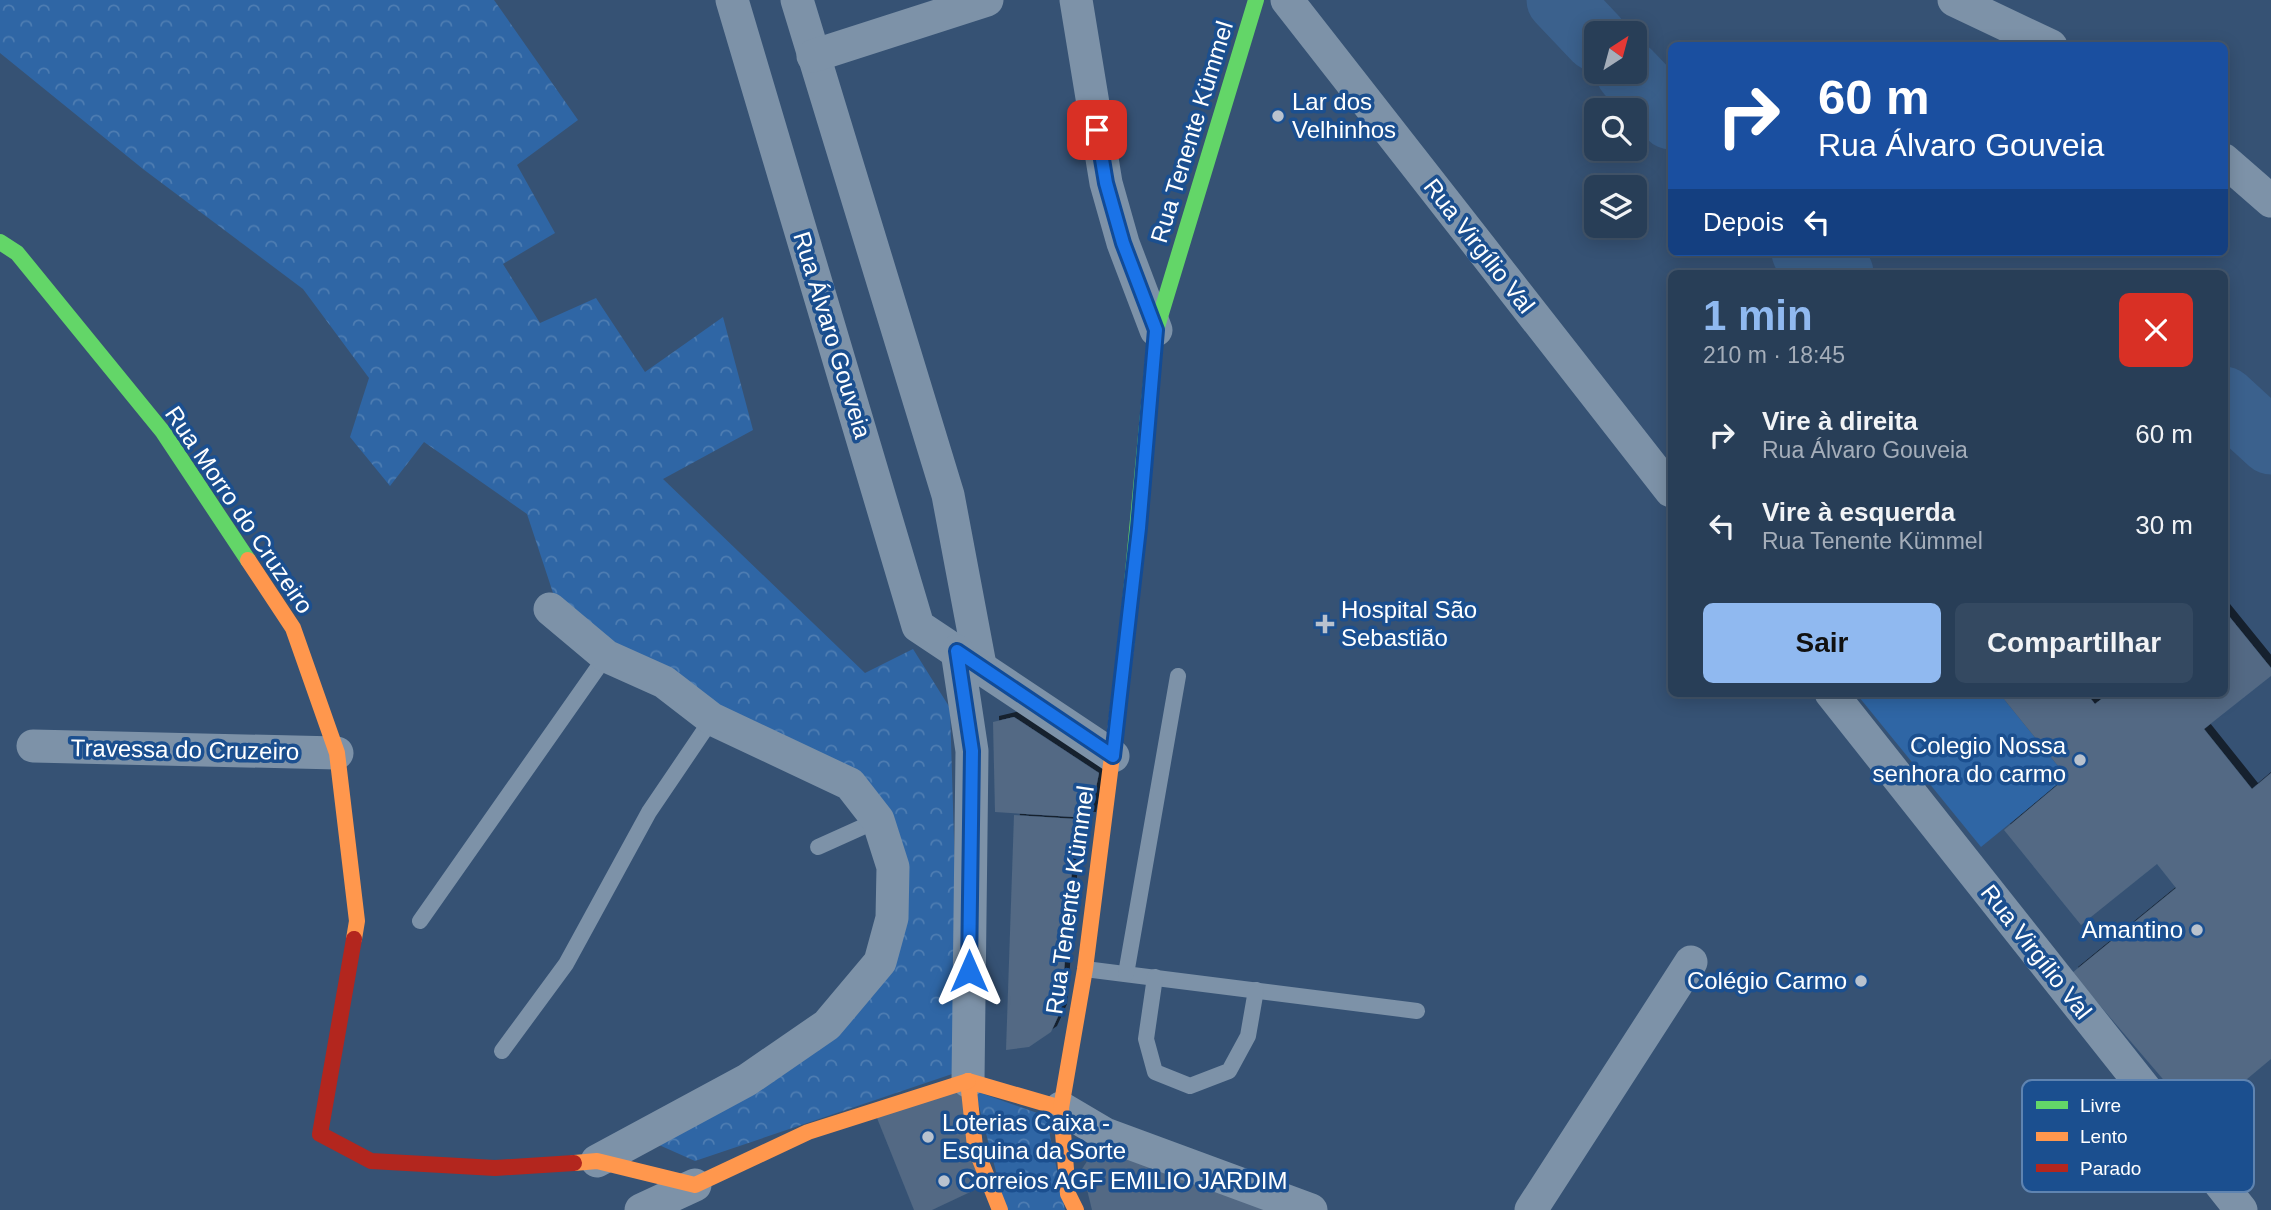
<!DOCTYPE html>
<html lang="pt">
<head>
<meta charset="utf-8">
<style>
	body { margin:0; font-family:Arial,sans-serif; background:#344961; color:#f1f3f6; height:100vh; display:flex; flex-direction:column; font-size:26px; white-space:nowrap }
	* { box-sizing:border-box; margin:0 }
	p { font-size:23px; color:#a5aeba }
	.icon { flex:none; width:38px; height:38px; fill:none; stroke:currentColor; stroke-width:2; stroke-linecap:round; stroke-linejoin:round }
	.map { position:relative; flex:1; overflow:hidden }
	.panel { position:absolute; left:1668px; top:270px; width:560px; height:427px; display:flex; flex-direction:column; background:#283e57; border-radius:10px; box-shadow:0 4px 18px #0003,0 0 0 2px #44576d }
	.panel>* { flex:none }
	.guide { position:absolute; left:1668px; top:42px; width:560px; height:214px; border-radius:10px; box-shadow:0 4px 18px #0003,0 0 0 2px #44576d; background:#1a4fa0; color:#fff; overflow:hidden }
	.needle { width:46px; rotate:36deg }
	.controls { position:absolute; left:1584px; top:21px; display:grid; gap:14px }
	.controls a { display:grid; place-items:center; width:63px; height:63px; border-radius:10px; background:#283e57; box-shadow:0 4px 18px #0003,0 0 0 2px #44576d; font-size:35px }
	.pin { position:absolute; display:grid; place-items:center; width:60px; height:60px; color:#fff; margin:-30px; border-radius:14px; box-shadow:0 4px 10px #0006 }
	.me { position:absolute; width:77px; margin:-38px; rotate:0deg; stroke-linejoin:round; filter:drop-shadow(0 0 5px #0008) }
	.turn { display:flex; align-items:center; gap:24px; height:147px; padding:0 35px; font-size:32px }
	.turn .icon { width:91px; height:91px; stroke-width:2.5 }
	.turn b { display:block; font-size:49px; line-height:60px }
	.then { display:flex; align-items:center; height:66px; padding:0 35px; background:#0003; gap:14px; font-size:26px }
	.round { display:grid; place-items:center; flex:none; width:74px; height:74px; border-radius:10px; background:#344961 }
	.overview { display:flex; align-items:center; justify-content:space-between; height:119px; padding:0 35px }
	h1 { font-size:42px; font-weight:700; line-height:52px; color:#90b9f0 }
	.primary-button { display:flex; gap:14px; margin-top:auto; padding:14px 35px }
	.primary-button a { flex:1; height:80px; border-radius:10px; background:#90b9f0; color:#111; font-size:28px; font-weight:700; line-height:80px; text-align:center }
	.primary-button a+a { background:#344961; color:#f1f3f6 }
	ul { padding:0; list-style:none }
	li { display:flex; align-items:center; gap:21px; height:91px; padding:0 35px }
	li div { flex:1 }
	li b { display:block; font-size:26px }
	li em { font-style:normal }
	.map>svg:first-child { display:block }
	.forest { fill:url(#forest-crowns) }
	.garden { fill:#2f66a5 }
	.lines { fill:none; stroke-linecap:round; stroke-linejoin:round }
	.river { stroke:#3b618d; stroke-width:65 }
	.building { fill:#526984; filter:url(#shadow) }
	.lane { stroke:#7d92a8; stroke-width:16 }
	.street { stroke:#7d92a8; stroke-width:33 }
	.fast { stroke:#63d668; stroke-width:16 }
	.slow { stroke:#ff974d; stroke-width:16 }
	.jam { stroke:#b3261e; stroke-width:16 }
	.route-casing { stroke:#114b97; stroke-width:18 }
	.route { stroke:#1a73e8; stroke-width:12 }
	.poi-dot { fill:#b9c2ce; stroke:#1b4f8f; stroke-width:2.5 }
	.labels { text-anchor:middle; stroke-width:7; stroke-linejoin:round; paint-order:stroke }
	.poi-label { font-size:24px; fill:#fff; stroke:#1b4f8f; text-anchor:start }
	.street-label { font-size:24px; fill:#fff; stroke:#1b4f8f }
	.key { fill:#1b4f8f; stroke:#5f84b1; stroke-width:2 }
	.key-label { font-size:19px; fill:#fff }
</style>
</head>
<body>
<div class="map">
<svg width="2271" height="1210" viewBox="0 0 2271 1210">
	<defs>
		<pattern id="forest-crowns" width="20" height="18" patternUnits="userSpaceOnUse" patternTransform="scale(1.75)"><rect width="20" height="18" fill="#2f66a5"/><path d="M2 6a3 3 0 1 1 6 0M12 15a3 3 0 1 1 6 0" fill="none" stroke="#4e7db2"/></pattern>
		<filter id="shadow"><feDropShadow dx="6" dy="-6" stdDeviation="0" flood-color="#0009"/></filter>
	</defs>
	<rect width="100%" height="100%" fill="#365274"/>
	<g class="forest">
		<path d="M0,0H494L578,120L517,165L555,233L503,264L540,323L596,298L645,372L723,317L753,430L663,479L865,673L913,649L950,708L961,1071L695,1161L650,1141L887,966L888,819L613,647L555,599L527,514L424,442L390,486L350,437L369,378L303,289L143,169L0,53Z"/>
		<path d="M975,1091L1046,1116L1065,1210H1006Z"/>
	</g>
	<path class="garden" d="M1864,693H1999L2067,777L1981,847L1859,697Z"/>
	<g class="lines">
		<g class="river">
			<path d="M1559,0L1596,39"/>
			<path d="M1628,72L1671,117"/>
			<path d="M1804,252L1841,273"/>
			<path d="M2224,399L2271,442"/>
		</g>
	</g>
	<g class="building">
		<path d="M2224,610L2271,668V676L2204,729L2252,789L2271,773V1059L2198,1120L2072,973L2176,888L2157,864L2081,925L2004,830L2067,777L1999,693H2086L2095,704L2109,693H2224Z"/>
		<path d="M1014,717L1099,773L1090,818L995,812L993,722Z"/>
		<path d="M1014,815L1076,819L1061,1010L1051,1032L1029,1047L1006,1050Z"/>
		<path d="M963,1090L983,1186L932,1210H914L875,1113Z"/>
		<path d="M1111,1151L1274,1210H1092L1082,1169L1093,1152Z"/>
	</g>
	<g class="lines">
		<g class="lane">
			<path d="M818,847L878,820"/>
			<path d="M420,921L606,656"/>
			<path d="M1085,969L1417,1011"/>
			<path d="M1126,974L1178,676"/>
			<path d="M1155,977L1146,1039L1155,1072L1190,1086L1229,1071L1248,1036L1256,990"/>
			<path d="M502,1051L566,964L649,812L712,719"/>
		</g>
		<g class="street">
			<path d="M732,0L918,626L1113,756"/>
			<path d="M797,0L948,495L980,665"/>
			<path d="M1076,0L1106,183L1123,243L1156,330"/>
			<path d="M1287,0L1671,491"/>
			<path d="M1954,0L2051,46"/>
			<path d="M813,56L987,0"/>
			<path d="M2224,160L2271,201"/>
			<path d="M550,609L606,656L664,682L712,719L850,784L878,820L893,867L892,918L880,962L827,1025L747,1080L597,1161"/>
			<path d="M957,651L972,751L968,1081"/>
			<path d="M1831,693L2241,1210"/>
			<path d="M33,746L337,753"/>
			<path d="M1061,1108L1105,1134L1311,1210"/>
			<path d="M641,1210L695,1185"/>
			<path d="M1531,1210L1691,962"/>
		</g>
		<g class="fast">
			<path d="M0,242L17,253L163,432L248,560"/>
			<path d="M1126,646L1156,330L1256,0"/>
		</g>
		<g class="slow">
			<path d="M248,560L293,628L337,753L357,921L354,939"/>
			<path d="M968,1081L975,1147L1000,1210"/>
			<path d="M968,1081L1061,1108"/>
			<path d="M574,1163L597,1161L695,1185L808,1132L968,1081"/>
			<path d="M1076,1210L1068,1194L1061,1108L1085,969L1126,646"/>
		</g>
		<path class="jam" d="M354,939L320,1134L371,1161L495,1168L574,1163"/>
	</g>
	<g class="lines">
		<defs>
			<path id="route" d="M969,971L972,751L957,651L1113,756L1139,528L1156,330L1123,243L1106,183L1097,130"/>
		</defs>
		<use href="#route" class="route-casing"/>
		<use href="#route" class="route"/>
	</g>
	<g class="poi-dot">
		<circle cx="1278" cy="116" r="7"/>
		<path d="M1321.5 613.5h7v7h7v7h-7v7h-7v-7h-7v-7h7z"/>
		<circle cx="2080" cy="760" r="7"/>
		<circle cx="2197" cy="930" r="7"/>
		<circle cx="1861" cy="981" r="7"/>
		<circle cx="928" cy="1137" r="7"/>
		<circle cx="944" cy="1181" r="7"/>
	</g>
	<g class="labels">
		<g class="poi-label">
			<text x="1292" y="110">Lar dos<tspan x="1292" dy="28">Velhinhos</tspan></text>
			<text x="1341" y="618">Hospital São<tspan x="1341" dy="28">Sebastião</tspan></text>
			<text x="2066" y="754" text-anchor="end">Colegio Nossa<tspan x="2066" dy="28">senhora do carmo</tspan></text>
			<text x="2183" y="938" text-anchor="end">Amantino</text>
			<text x="1847" y="989" text-anchor="end">Colégio Carmo</text>
			<text x="942" y="1131">Loterias Caixa -<tspan x="942" dy="28">Esquina da Sorte</tspan></text>
			<text x="958" y="1189">Correios AGF EMILIO JARDIM</text>
		</g>
		<g class="street-label">
			<text transform="translate(1192 132) rotate(-73)" y="8">Rua Tenente Kümmel</text>
			<text transform="translate(1479 246) rotate(52)" y="8">Rua Virgílio Val</text>
			<text transform="translate(832 335) rotate(73)" y="8">Rua Álvaro Gouveia</text>
			<text transform="translate(239 510) rotate(56)" y="8">Rua Morro do Cruzeiro</text>
			<text transform="translate(185 750) rotate(1)" y="8">Travessa do Cruzeiro</text>
			<text transform="translate(1070 900) rotate(-82)" y="8">Rua Tenente Kümmel</text>
			<text transform="translate(2036 952) rotate(52)" y="8">Rua Virgílio Val</text>
		</g>
	</g>
	<rect x="2022" y="1080" width="232" height="112" rx="10" class="key"/>
	<rect x="2036" y="1101" width="32" height="8" fill="#63d668"/>
	<rect x="2036" y="1132" width="32" height="9" fill="#ff974d"/>
	<rect x="2036" y="1164" width="32" height="8" fill="#b3261e"/>
	<g class="key-label">
		<text x="2080" y="1112">Livre</text>
		<text x="2080" y="1143">Lento</text>
		<text x="2080" y="1175">Parado</text>
	</g>
</svg>
<div class="controls">
<a><svg class="needle" viewBox="-14 -14 28 28"><path d="M0-13l5 13h-10z" fill="#e53935"/><path d="M0 13l5-13h-10z" fill="#a5aeba"/></svg></a>
<a><svg class="icon" aria-label="search" viewBox="0 0 24 24"><circle cx="10" cy="10" r="6"/><path d="M15 15l6 6"/></svg></a>
<a><svg class="icon" aria-label="layers" viewBox="0 0 24 24"><path d="M12 4l9 5-9 5-9-5zM3 14l9 5 9-5"/></svg></a>
</div>
<div class="pin" style="left:1097px;top:130px;background:#d93025"><svg class="icon" aria-label="arrive" viewBox="0 0 24 24"><path d="M6 21V4h12l-3 4 3 4H6"/></svg></div>
<svg class="me" style="left:969px;top:971px" viewBox="-20 -20 40 40"><path d="M0-17L14 15 0 8-14 15z" fill="#1a73e8" stroke="#fff" stroke-width="4"/></svg>
<div class="guide">
<div class="turn"><svg class="icon" aria-label="right" viewBox="0 0 24 24"><path d="M7 20v-9h11M14 6l5 5-5 5"/></svg><div><b>60 m</b>Rua Álvaro Gouveia</div></div>
<div class="then">Depois<svg class="icon" aria-label="left" viewBox="0 0 24 24"><path d="M17 20v-9H6M10 6l-5 5 5 5"/></svg></div>
</div>
<section class="panel">
<div class="overview"><div><h1>1 min</h1><p>210 m · 18:45</p></div><a class="round" style="background:#d93025;color:#fff"><svg class="icon" aria-label="close" viewBox="0 0 24 24"><path d="M6 6l12 12M18 6L6 18"/></svg></a></div>
<ul>
<li><svg class="icon" aria-label="right" viewBox="0 0 24 24"><path d="M7 20v-9h11M14 6l5 5-5 5"/></svg><div><b>Vire à direita</b><p>Rua Álvaro Gouveia</p></div><em>60 m</em></li>
<li><svg class="icon" aria-label="left" viewBox="0 0 24 24"><path d="M17 20v-9H6M10 6l-5 5 5 5"/></svg><div><b>Vire à esquerda</b><p>Rua Tenente Kümmel</p></div><em>30 m</em></li>
</ul>
<div class="primary-button"><a>Sair</a><a>Compartilhar</a></div>
</section>
</div>
</body>
</html>
